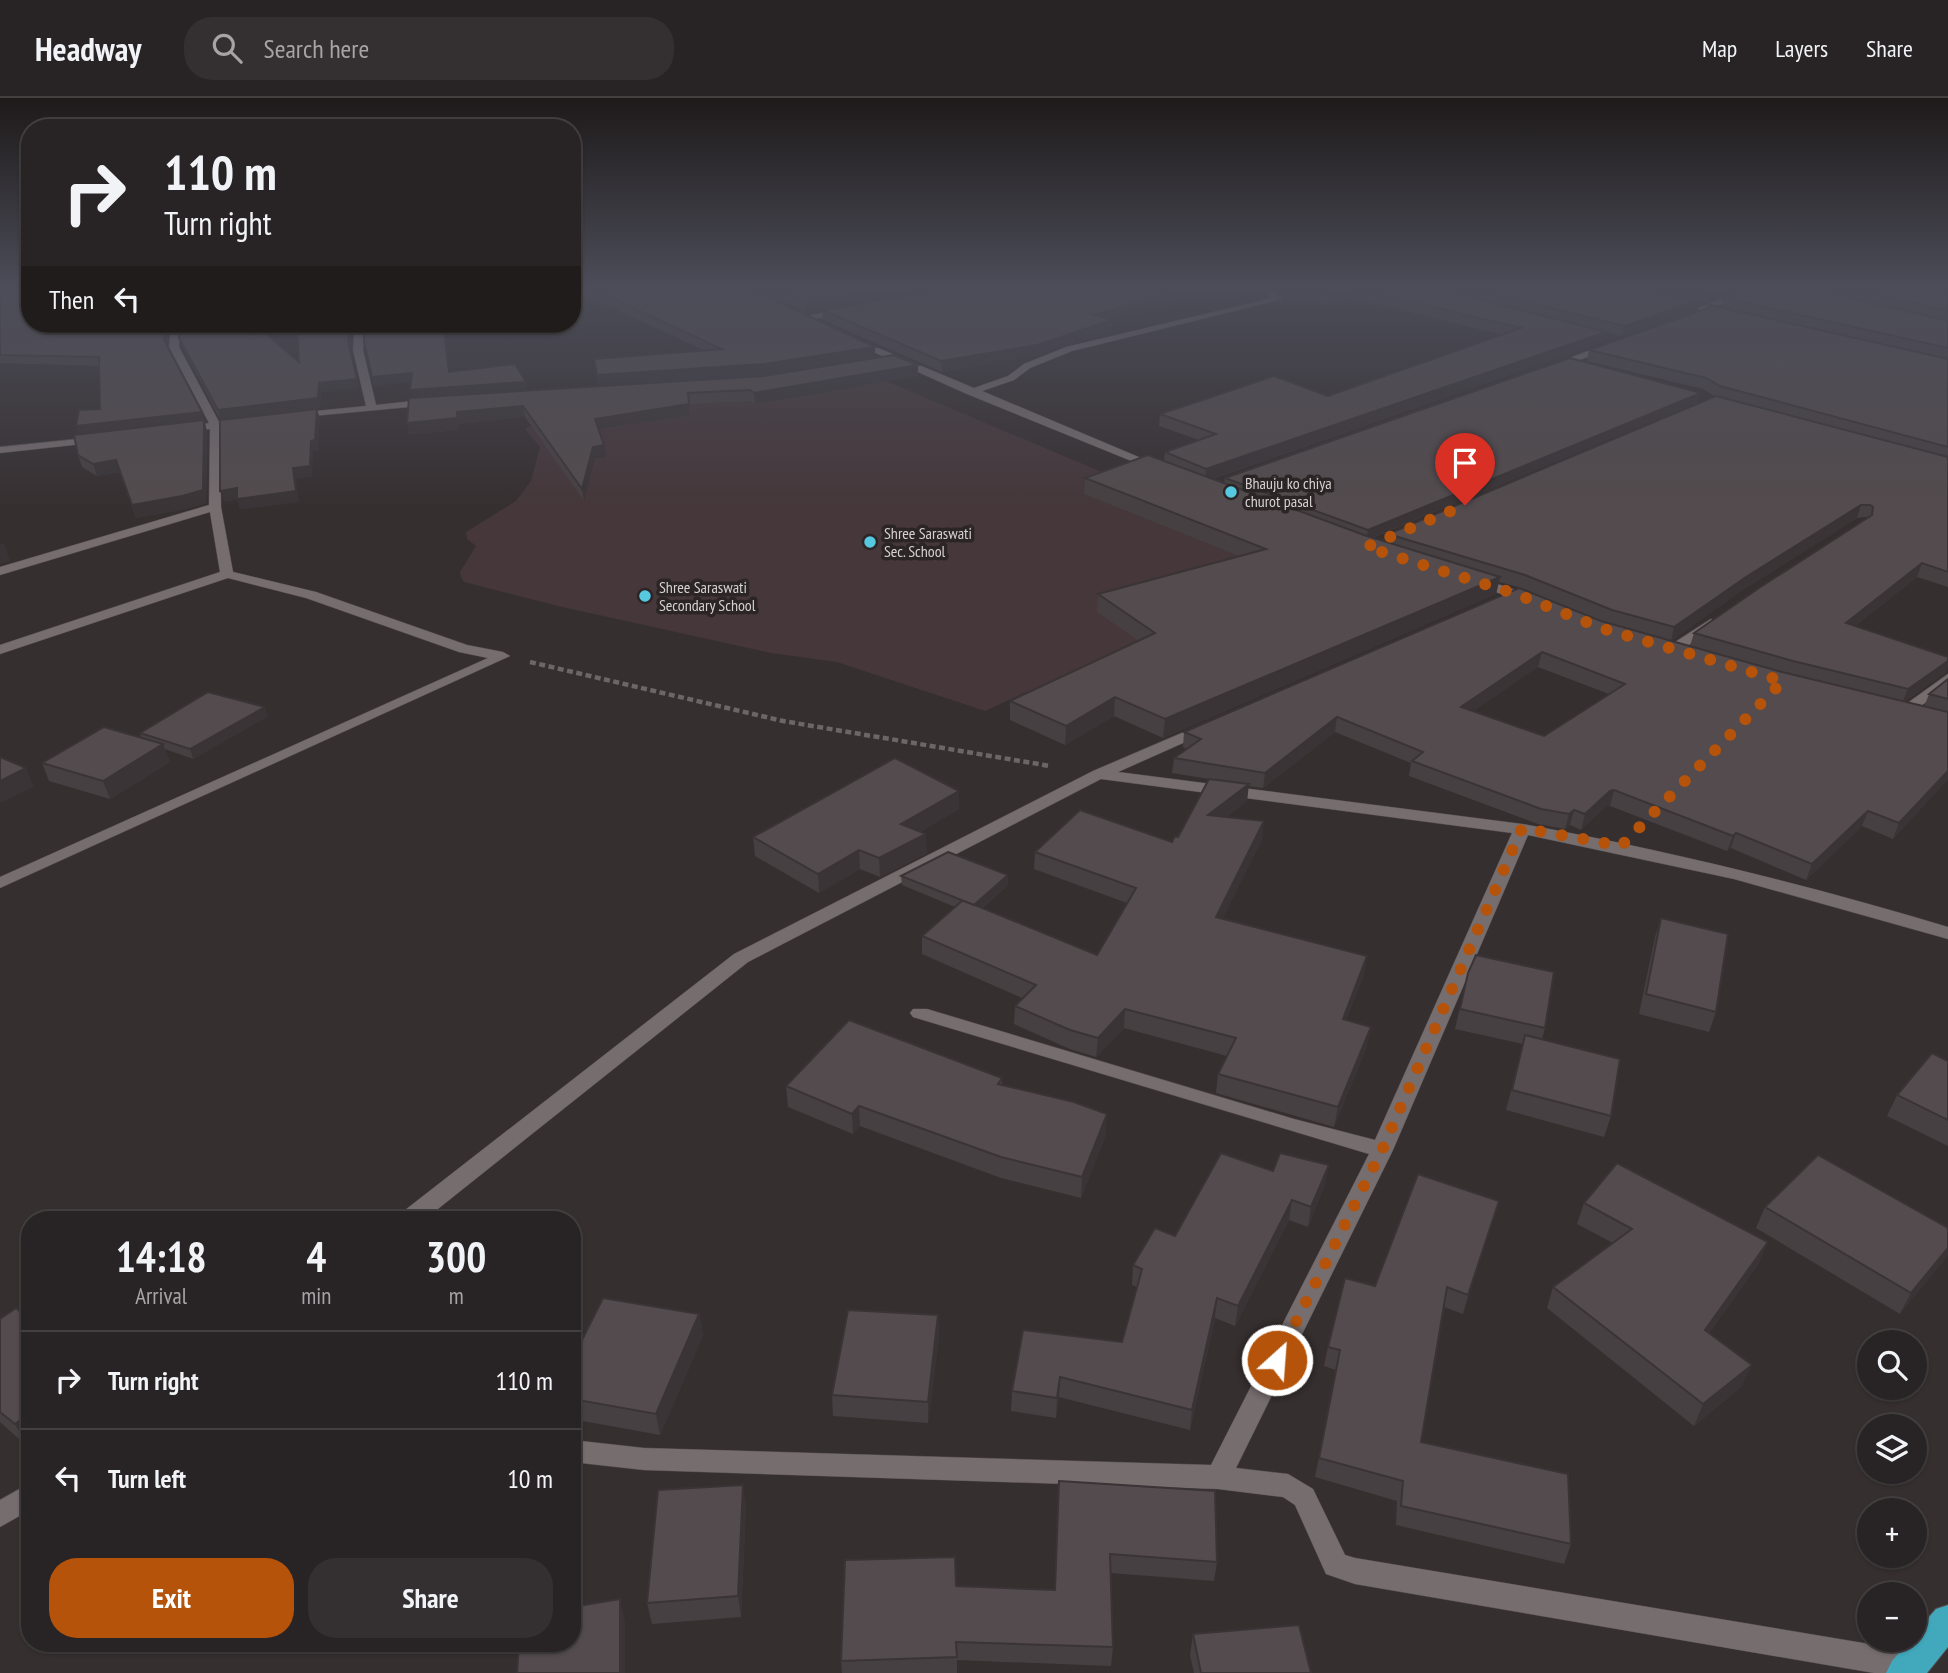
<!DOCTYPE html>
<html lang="en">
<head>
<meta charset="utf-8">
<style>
	body { margin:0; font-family:"PT Sans Narrow",sans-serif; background:#342f31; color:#f1f3f6; height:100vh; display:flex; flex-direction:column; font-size:26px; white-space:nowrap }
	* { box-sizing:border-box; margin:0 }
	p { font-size:23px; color:#a5a4a6 }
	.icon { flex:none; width:38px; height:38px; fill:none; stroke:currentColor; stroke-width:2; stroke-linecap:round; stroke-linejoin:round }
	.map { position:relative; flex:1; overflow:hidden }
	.drawer { position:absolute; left:21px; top:1113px; width:560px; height:441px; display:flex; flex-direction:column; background:#282324; border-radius:28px; box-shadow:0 2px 5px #0004,0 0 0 2px #444041 }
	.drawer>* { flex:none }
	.hud { position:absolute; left:21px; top:21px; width:560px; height:214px; border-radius:28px; box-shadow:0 2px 5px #0004,0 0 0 2px #444041; background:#282324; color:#f1f3f6; overflow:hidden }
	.buttons { position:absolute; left:1857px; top:1232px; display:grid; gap:14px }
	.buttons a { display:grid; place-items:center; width:70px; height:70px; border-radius:50%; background:#282324; box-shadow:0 2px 5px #0004,0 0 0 2px #444041; font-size:35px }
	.pin { position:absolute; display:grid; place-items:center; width:60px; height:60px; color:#fff; margin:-72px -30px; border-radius:50% 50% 50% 0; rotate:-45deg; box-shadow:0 0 7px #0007 }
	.pin .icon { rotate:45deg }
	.me { position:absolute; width:77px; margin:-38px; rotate:26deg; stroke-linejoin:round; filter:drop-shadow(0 0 5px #0008) }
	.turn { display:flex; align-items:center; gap:24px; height:147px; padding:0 28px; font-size:32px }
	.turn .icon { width:91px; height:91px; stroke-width:2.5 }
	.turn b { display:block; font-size:49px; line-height:60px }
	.then { display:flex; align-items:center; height:66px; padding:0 28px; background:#0003; gap:14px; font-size:26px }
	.eta { display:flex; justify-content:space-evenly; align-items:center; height:119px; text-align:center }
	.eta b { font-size:42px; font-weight:700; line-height:49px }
	.cta { display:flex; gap:14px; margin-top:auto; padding:14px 28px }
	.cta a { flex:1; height:80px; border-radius:28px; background:#b45309; color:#fff; font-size:28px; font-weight:700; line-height:80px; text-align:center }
	.cta a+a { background:#342f31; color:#f1f3f6 }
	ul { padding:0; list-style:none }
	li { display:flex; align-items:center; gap:21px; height:98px; padding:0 28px; border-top:2px solid #444041 }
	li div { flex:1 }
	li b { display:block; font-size:26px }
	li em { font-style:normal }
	header { display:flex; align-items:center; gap:42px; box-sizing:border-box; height:98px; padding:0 35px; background:#282324; border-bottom:2px solid #444041 }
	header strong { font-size:33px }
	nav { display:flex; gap:38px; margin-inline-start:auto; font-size:24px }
	.search { width:490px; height:63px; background:#342f31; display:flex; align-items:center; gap:18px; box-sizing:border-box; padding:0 24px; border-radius:28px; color:#a5a4a6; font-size:26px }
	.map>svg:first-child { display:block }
	.built { fill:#45373a }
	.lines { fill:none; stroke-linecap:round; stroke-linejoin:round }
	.street-casing { stroke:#524b4c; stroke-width:1 }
	.highway-casing { stroke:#524b4c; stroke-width:2 }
	.path { stroke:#6c6667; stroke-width:4.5; stroke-dasharray:6 3.5; stroke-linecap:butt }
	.street { fill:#766d6f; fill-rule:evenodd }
	.highway { fill:#42a9bd; fill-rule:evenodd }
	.wall { fill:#474042; fill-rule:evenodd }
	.shaded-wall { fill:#3a3436 }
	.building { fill:#534b4d; stroke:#3a3436; stroke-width:2; fill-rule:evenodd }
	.route { stroke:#b45309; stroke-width:12; stroke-dasharray:0 21.6 }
	.poi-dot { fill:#56c9e1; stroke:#2c2526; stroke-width:2.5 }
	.labels { text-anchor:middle; stroke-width:7; stroke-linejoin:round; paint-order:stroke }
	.far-poi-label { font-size:16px; fill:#d6d1d2; stroke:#2c2526; text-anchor:start }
</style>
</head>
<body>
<header>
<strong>Headway</strong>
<div class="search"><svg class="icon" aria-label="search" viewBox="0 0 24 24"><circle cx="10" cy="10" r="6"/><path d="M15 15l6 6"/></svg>Search here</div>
<nav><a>Map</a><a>Layers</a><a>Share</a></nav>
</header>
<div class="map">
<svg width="1948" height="1575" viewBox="0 0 1948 1575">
	<rect width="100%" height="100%" fill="#362f30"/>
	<path class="built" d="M867,275L1327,469L1045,600L1026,594L985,613L837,564L771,555L558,508L464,484L461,479L460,474L476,448L467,441L466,434L516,403L531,383L540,349L525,331L530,328Z"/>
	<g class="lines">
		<defs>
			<g id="street">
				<path d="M1261,191H1270L1283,201L1072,253L1030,270L1014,282L982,293L1160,368V372L1156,373L967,296L851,244L859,242L974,290L1008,278L1024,266L1066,249L1272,200Z"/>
				<path d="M1749,191H1760L1705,213L1704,218L1683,226L1679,223L1697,215L1698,210Z"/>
				<path d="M844,210L848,213L847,215L803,223L799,220Z"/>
				<path d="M171,226H180L179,249L219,324L243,321L248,324L220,330L221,409L233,474L316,494L467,547L503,554L510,558L0,790V779L488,560L459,554L306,500L228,480L0,556V547L220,474L210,414L0,477V469L209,407L210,331L184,334L179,331L209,325L169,249Z"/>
				<path d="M355,226H364L363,252L376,307L431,301L436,304L431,307L291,320V316L295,315L366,308L353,252Z"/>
				<path d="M1611,244L1616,247L1614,249L1555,271L1547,269Z"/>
				<path d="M97,339L102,342L101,344L0,355V349Z"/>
				<path d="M1476,479L1537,499L1539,502L1532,506L1471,486V480Z"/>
				<path d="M1711,521L1718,525L1716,528L1679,554H1669V548Z"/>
				<path d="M1948,576V587L1912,615H1902L1900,612L1902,609Z"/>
				<path d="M1205,625L1210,627L1213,630L1210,633L1118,674L1522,726C1666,752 1808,787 1948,829V841L1734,781L1528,737L1393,1052L1236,1370L1288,1376L1313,1391L1345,1457L1355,1460L1911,1553L1921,1557L1926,1567L1922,1575H1874L1355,1486L1326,1476L1295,1407L1283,1399L1218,1391L644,1372L572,1364V1342L644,1350L1211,1367L1369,1056L913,919L910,915L913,911H927L1294,1021L1375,1042L1512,735L1101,681L748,864L424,1122H397L400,1116L734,856L1093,673Z"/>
				<path d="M30,1385V1412L0,1429V1402Z"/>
			</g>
			<path id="highway" d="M1948,1507V1549L1927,1575H1886L1892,1563L1910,1542H1914V1536L1936,1511Z"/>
		</defs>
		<use href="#street" class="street-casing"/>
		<use href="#highway" class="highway-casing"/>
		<path class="path" d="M530,564L783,623L1050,668"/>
		<use href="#street" class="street"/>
		<use href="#highway" class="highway"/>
	</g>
	<g class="wall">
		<path d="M0,191L168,226L167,247L205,323L207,334L206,405L186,411L136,420L120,374L97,378L82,369L78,357L79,336L100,311V268L0,265Z"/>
		<path d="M573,191H943L805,214L783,203L763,198L875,249V260L918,278L755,306L751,303L689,306L690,317L599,332L606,359L595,360L584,403L525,319L459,326V332L409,336L412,299L410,292L411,284L374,288L364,243L450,274L527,292L598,288L594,261L703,252Z"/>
		<path d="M946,191H1219L1110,222H1112L1111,233L1037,257L942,274L823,222L822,212Z"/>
		<path d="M1273,191H1743L1703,205L1695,204L1693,214L1622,238L1605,234L1603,244L1212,381L1224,385L1225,380L1698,304L1372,440L1386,444L1388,436L1716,299L1703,291L1587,263L1589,252L1722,210L1724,200L1747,191H1948V489L1917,479L1855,528L1946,574L1904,604L1924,609L1929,596L1948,581V681L1893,741L1862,728L1806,782L1731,750L1727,753L1610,708H1606L1581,732L1570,727L1565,731L1538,726L1409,678L1411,665L1335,634L1263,690L1248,688L1247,703L1226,719L1262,741L1222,821L1364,876L1346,922L1367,948L1334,1029L1216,995L1218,976L1227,958L1124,930L1096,959L1070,951L1014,926L1015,908L1022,900L922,856V838L955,809L902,787L901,778L1008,787L982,810L1097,857L1127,805L1034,771L1035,754L1172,744L1178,739L1209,681L1172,675L1174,660L1187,651L1183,649L1184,634L1604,524L1522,490L1499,484L1496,496L1163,640L1114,618L1065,647L1010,622V603L1139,543L1097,514L1098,496L1239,458L1084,396L1085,380L1164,363L1165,354L1199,342L1159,328L1160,316L1328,298L1503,237L1351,200L1327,206L1314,203L1307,205L1284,198ZM1866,419L1867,420L1694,535L1690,548L1671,543L1741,493L1857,420ZM1538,569L1609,596L1544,638L1473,613Z"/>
		<path d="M352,226L350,252L359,290L321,294L320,310L220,321L182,248L179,240L299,264Z"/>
		<path d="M268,618L193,661L165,651L170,664L110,701L49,683L42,665L141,640L140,635Z"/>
		<path d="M959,693V711L920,734L927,755L880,779L860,771L819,795L755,758L753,739Z"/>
		<path d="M1661,820L1716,914L1709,934L1639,916L1655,839Z"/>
		<path d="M1468,875L1545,930L1542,941L1611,1018L1604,1039L1506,1012L1523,946L1455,931Z"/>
		<path d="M1948,963V1048L1887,1018L1897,997Z"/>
		<path d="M1002,980V987L1106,1036L1081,1100L1001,1080L860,1028L853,1036L788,1009L786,988Z"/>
		<path d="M1273,1073L1325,1086L1308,1129L1289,1122L1235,1228L1215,1220L1190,1332L1059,1299L1056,1320L1011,1313L1012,1293L1122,1244L1137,1189L1132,1187L1133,1167L1175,1138Z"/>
		<path d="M1499,1103L1463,1216L1444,1209L1421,1344L1571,1446L1564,1466L1396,1427L1397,1403L1315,1379L1336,1272L1324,1268L1328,1249L1375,1188Z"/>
		<path d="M1584,1105L1759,1165L1709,1235L1742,1288L1694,1328L1547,1210L1553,1189L1613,1145L1577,1126Z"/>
		<path d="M1765,1109L1948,1130L1900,1216L1756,1130Z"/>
		<path d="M699,1216L703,1237L660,1337L572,1321V1262Z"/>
		<path d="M938,1217L939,1238L928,1325L833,1318L832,1297Z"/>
		<path d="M0,1221L30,1222V1346L27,1348L0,1324Z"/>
		<path d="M1059,1383L1217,1464L1214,1483L1111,1475L1113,1549L1111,1568L957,1562V1575H842L841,1563L956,1488L1055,1492Z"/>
		<path d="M746,1408L741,1519L652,1526L647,1505Z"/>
		<path d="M1193,1536L1311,1575H1194L1190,1557Z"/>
	</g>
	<g class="shaded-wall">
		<path d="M885,191H943L805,214V204Z"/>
		<path d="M1185,191H1219L1093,227L1094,217Z"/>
		<path d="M1349,191H1352L1351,200L1327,206L1328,196Z"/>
		<path d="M1718,191H1743L1703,205L1705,195Z"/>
		<path d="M1315,193L1314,203L1307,205L1308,195Z"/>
		<path d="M1695,204L1693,214L1622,238L1624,228Z"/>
		<path d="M1112,222L1111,233L1037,257L942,274L941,263Z"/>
		<path d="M165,226H168L167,250L164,242Z"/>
		<path d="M350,226H352L350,252L359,290L321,294L320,310L220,321L218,312L319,285L348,243Z"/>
		<path d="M1606,234L1603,244L1205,383L1206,371Z"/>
		<path d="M875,249V260L765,277L598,288L597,277Z"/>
		<path d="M918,267V278L755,306L754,295Z"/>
		<path d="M412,275L414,284L374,288L372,279Z"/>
		<path d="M526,284L527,293L412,301L410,292Z"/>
		<path d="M1701,295L1698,304L1366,442L1368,432Z"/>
		<path d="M689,306L690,317L596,332L595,321Z"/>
		<path d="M523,308L525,319L459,326V332L409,336L407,325L457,314Z"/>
		<path d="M317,311L320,321L318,353H313L312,379L296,381L299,404L240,412L237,402L224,404L220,393L237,390L293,370L311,343Z"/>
		<path d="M202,314L207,334L206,405L186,411L136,420L132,407L182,398L79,337L76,328Z"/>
		<path d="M604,347L606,359L595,360L584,403L582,391L593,349Z"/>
		<path d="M116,362L120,374L97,378L93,366Z"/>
		<path d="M1861,407L1857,420L1741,493L1671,543L1674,529L1746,479Z"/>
		<path d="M4,445L10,463L0,466V446Z"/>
		<path d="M1922,465L1917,479L1841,539L1846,525Z"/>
		<path d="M1500,479L1496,496L1163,640L1165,621Z"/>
		<path d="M1542,554L1538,569L1458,624L1461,609Z"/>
		<path d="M1948,563V569L1946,574L1902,605L1908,591Z"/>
		<path d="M1115,599L1114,618L1065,647L1066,628Z"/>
		<path d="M265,609L268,618L193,661L190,651Z"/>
		<path d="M1337,619L1335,634L1263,690L1265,675Z"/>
		<path d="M163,646L170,664L110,701L103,683Z"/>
		<path d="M26,670L34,689L0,705V683Z"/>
		<path d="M1948,673V681L1893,741L1899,725Z"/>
		<path d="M1249,686L1247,703L1206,734L1208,717Z"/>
		<path d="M1614,692L1610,708H1606L1581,732L1585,716L1610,693Z"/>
		<path d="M959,693V711L901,745V726Z"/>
		<path d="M1574,712L1570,727L1565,731L1569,716Z"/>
		<path d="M1868,713L1862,728L1806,782L1812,766Z"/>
		<path d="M1264,723L1262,741L1214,838L1216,819Z"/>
		<path d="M1736,735L1731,750L1727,753L1733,738Z"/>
		<path d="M926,736L927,755L880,779L879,760Z"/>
		<path d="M859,752L860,771L819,795L818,776Z"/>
		<path d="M1008,777V787L974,816V807Z"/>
		<path d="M1367,858L1364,876L1339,940L1343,921Z"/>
		<path d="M1125,911L1124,930L1096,959L1098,940Z"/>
		<path d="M1371,929L1367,948L1334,1029L1338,1009Z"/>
		<path d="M859,1008L860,1028L853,1036L852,1016Z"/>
		<path d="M1107,1016L1106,1036L1081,1100L1082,1079Z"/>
		<path d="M1329,1067L1325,1086L1308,1129L1311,1109Z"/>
		<path d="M1292,1102L1289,1122L1235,1228L1238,1208Z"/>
		<path d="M1499,1103L1493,1123L1463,1216L1468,1197Z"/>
		<path d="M1768,1144L1759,1165L1696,1253L1705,1232Z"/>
		<path d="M1948,1150V1158L1900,1216L1911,1195Z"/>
		<path d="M1217,1200L1215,1220L1190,1332L1192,1312Z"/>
		<path d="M699,1216L703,1237L660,1337L656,1316Z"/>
		<path d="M938,1217L939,1238L928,1325V1304Z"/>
		<path d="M1752,1267L1742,1288L1694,1328L1703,1306Z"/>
		<path d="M1060,1279L1059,1299L1056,1320L1057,1300Z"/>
		<path d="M30,1315V1346L27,1348L15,1326Z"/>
		<path d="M743,1387L746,1408L741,1519L738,1498Z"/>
		<path d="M620,1501L625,1522V1575H620Z"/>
	</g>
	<g class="building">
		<path d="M0,191H30V226H165L164,242L202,314L76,328L79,312L100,311L99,259L0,257Z"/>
		<path d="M592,191H742L774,202L875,249L764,266L597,277L594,261L722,251Z"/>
		<path d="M771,191H885L805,204L782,194Z"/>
		<path d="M946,191H1185L1094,217L1112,222L1037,247L941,263L822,212Z"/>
		<path d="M1293,191H1349L1328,196L1315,193L1308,195Z"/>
		<path d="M1356,191H1441L1606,234L1206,371L1165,354L1216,336L1160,316L1274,278L1328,298L1521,230Z"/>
		<path d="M1476,191H1641L1695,204L1624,228Z"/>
		<path d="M1683,191H1718L1705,195Z"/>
		<path d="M1747,191H1815L1948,223V250L1724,200Z"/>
		<path d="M1852,191H1948V213Z"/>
		<path d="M1710,207L1948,261V349L1720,288L1706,280L1589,252L1708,210Z"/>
		<path d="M179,226H255L299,264L297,226H350L348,243L357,281L319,285L318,300L218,312L179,240Z"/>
		<path d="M364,226H443L449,274L515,266L526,284L410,292L412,275L372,279L364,243Z"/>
		<path d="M893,257L918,267L754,295L750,292L688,295L689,306L595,321L604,347L593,349L582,391L523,308L457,314V320L407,325L409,300L764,278Z"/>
		<path d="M1570,260L1701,295L1368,432L1225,380Z"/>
		<path d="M1716,298L1948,359V474L1922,465L1846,525L1948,559V563L1908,591L1793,563L1694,535L1759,490L1872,417L1873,409L1870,407H1861L1746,479L1674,529L1612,512L1525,477L1388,436Z"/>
		<path d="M317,311L315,342L311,343L310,368L293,370L296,393L237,401V390L220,393V322Z"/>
		<path d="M204,322L203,392L182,398L132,407L116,362L93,366L78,357L74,337Z"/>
		<path d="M1148,357L1364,437L1500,479L1165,621L1115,599L1066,628L1010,603L1155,535L1098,496L1266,451L1085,380Z"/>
		<path d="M1519,490L1601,523L1782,574L1948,614V673L1899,725L1868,713L1812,766L1736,735L1733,738L1614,692L1610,693L1585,716L1574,712L1569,716L1541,711L1412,663L1423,654L1337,619L1265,675L1174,660L1201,641L1184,634ZM1542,554L1625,586L1544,638L1461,609Z"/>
		<path d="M1948,581V601L1929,596Z"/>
		<path d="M208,594L265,609L190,651L140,635Z"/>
		<path d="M104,629L163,646L103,683L42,665Z"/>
		<path d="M0,659L26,670L0,683Z"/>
		<path d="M895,660L959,693L901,726L926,736L879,760L859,752L818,776L753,739Z"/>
		<path d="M1209,681L1249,686L1208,717L1264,723L1216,819L1367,858L1343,921L1371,929L1338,1009L1218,976L1236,940L1125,911L1098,940L1070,932L1015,908L1036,887L922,838L963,802L1097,857L1136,790L1035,754L1080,712L1172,744L1175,738L1178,739Z"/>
		<path d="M948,754L1008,777L974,807L901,778Z"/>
		<path d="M1661,820L1728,836L1716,914L1646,896Z"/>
		<path d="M1476,857L1554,874L1545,930L1460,911L1468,875Z"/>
		<path d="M849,922L1002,980L998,986L1074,1004L1107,1016L1082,1079L1001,1059L859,1008L852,1016L786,988Z"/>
		<path d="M1525,937L1620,961L1611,1018L1512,992Z"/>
		<path d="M1932,955L1948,963V1022L1897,997Z"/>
		<path d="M1221,1055L1273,1073L1280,1055L1329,1067L1311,1109L1292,1102L1238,1208L1217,1200L1192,1312L1060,1279L1057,1300L1012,1293L1023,1232L1122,1244L1142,1171L1133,1167L1155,1130L1175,1138Z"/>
		<path d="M1818,1057L1948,1130V1150L1911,1195L1765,1109Z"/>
		<path d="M1617,1065L1768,1144L1705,1232L1752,1267L1703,1306L1553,1189L1632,1131L1584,1105Z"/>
		<path d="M1418,1076L1499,1103L1468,1197L1447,1189L1421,1344L1568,1376L1571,1446L1401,1408L1403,1383L1319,1360L1340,1252L1328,1249L1345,1180L1375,1188Z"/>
		<path d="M603,1200L699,1216L656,1316L572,1301V1262Z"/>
		<path d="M16,1210L30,1222V1315L15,1326L0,1314V1221Z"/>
		<path d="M848,1212L938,1217L928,1304L832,1297Z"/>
		<path d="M1059,1383L1215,1393L1217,1464L1110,1456L1113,1549L956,1544L957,1559L841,1563L845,1462L955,1459L956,1488L1055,1492Z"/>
		<path d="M743,1387L738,1498L647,1505L658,1392Z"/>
		<path d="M620,1501V1575H517L519,1545H572V1509Z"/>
		<path d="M1299,1527L1311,1575H1201L1193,1536Z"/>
	</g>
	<linearGradient id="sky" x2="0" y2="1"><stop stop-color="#1e1a1a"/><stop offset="0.46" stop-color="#4c4d59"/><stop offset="1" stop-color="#4c4d59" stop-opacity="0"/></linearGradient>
	<rect width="1948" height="411" fill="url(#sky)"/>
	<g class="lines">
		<path class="route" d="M1277,1262L1382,1052L1522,730L1621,748L1783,583L1604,531L1516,496L1366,449L1465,407"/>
	</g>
	<g class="poi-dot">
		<circle cx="1231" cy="394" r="7"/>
		<circle cx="870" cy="444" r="7"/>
		<circle cx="645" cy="498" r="7"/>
	</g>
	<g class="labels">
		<g class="far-poi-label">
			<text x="1245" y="391">Bhauju ko chiya<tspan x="1245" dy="18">churot pasal</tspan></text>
			<text x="884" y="441">Shree Saraswati<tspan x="884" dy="18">Sec. School</tspan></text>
			<text x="659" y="495">Shree Saraswati<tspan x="659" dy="18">Secondary School</tspan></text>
		</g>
	</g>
</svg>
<div class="buttons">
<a><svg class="icon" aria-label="search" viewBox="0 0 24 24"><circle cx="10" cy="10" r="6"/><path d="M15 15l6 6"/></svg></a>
<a><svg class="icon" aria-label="layers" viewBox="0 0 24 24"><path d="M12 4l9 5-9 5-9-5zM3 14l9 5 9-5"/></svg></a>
<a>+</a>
<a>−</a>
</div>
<div class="pin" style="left:1465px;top:407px;background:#d93025"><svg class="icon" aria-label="arrive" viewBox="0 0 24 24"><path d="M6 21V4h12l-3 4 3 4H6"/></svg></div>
<svg class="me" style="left:1277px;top:1262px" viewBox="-20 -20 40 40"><circle r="17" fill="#b45309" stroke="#fff" stroke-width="3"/><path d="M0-11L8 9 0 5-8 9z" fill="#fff"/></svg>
<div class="hud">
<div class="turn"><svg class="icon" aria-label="right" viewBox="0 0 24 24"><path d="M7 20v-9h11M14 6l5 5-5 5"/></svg><div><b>110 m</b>Turn right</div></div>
<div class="then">Then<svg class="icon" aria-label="left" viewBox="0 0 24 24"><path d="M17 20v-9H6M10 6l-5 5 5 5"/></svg></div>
</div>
<section class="drawer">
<div class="eta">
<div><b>14:18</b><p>Arrival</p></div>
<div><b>4</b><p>min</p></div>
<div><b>300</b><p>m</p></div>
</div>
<ul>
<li><svg class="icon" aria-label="right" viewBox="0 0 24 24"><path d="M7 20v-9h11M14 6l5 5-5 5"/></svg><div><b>Turn right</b></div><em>110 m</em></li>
<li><svg class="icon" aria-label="left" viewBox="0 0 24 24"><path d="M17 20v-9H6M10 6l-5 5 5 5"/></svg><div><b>Turn left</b></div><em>10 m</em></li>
</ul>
<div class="cta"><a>Exit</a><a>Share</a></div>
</section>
</div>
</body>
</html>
